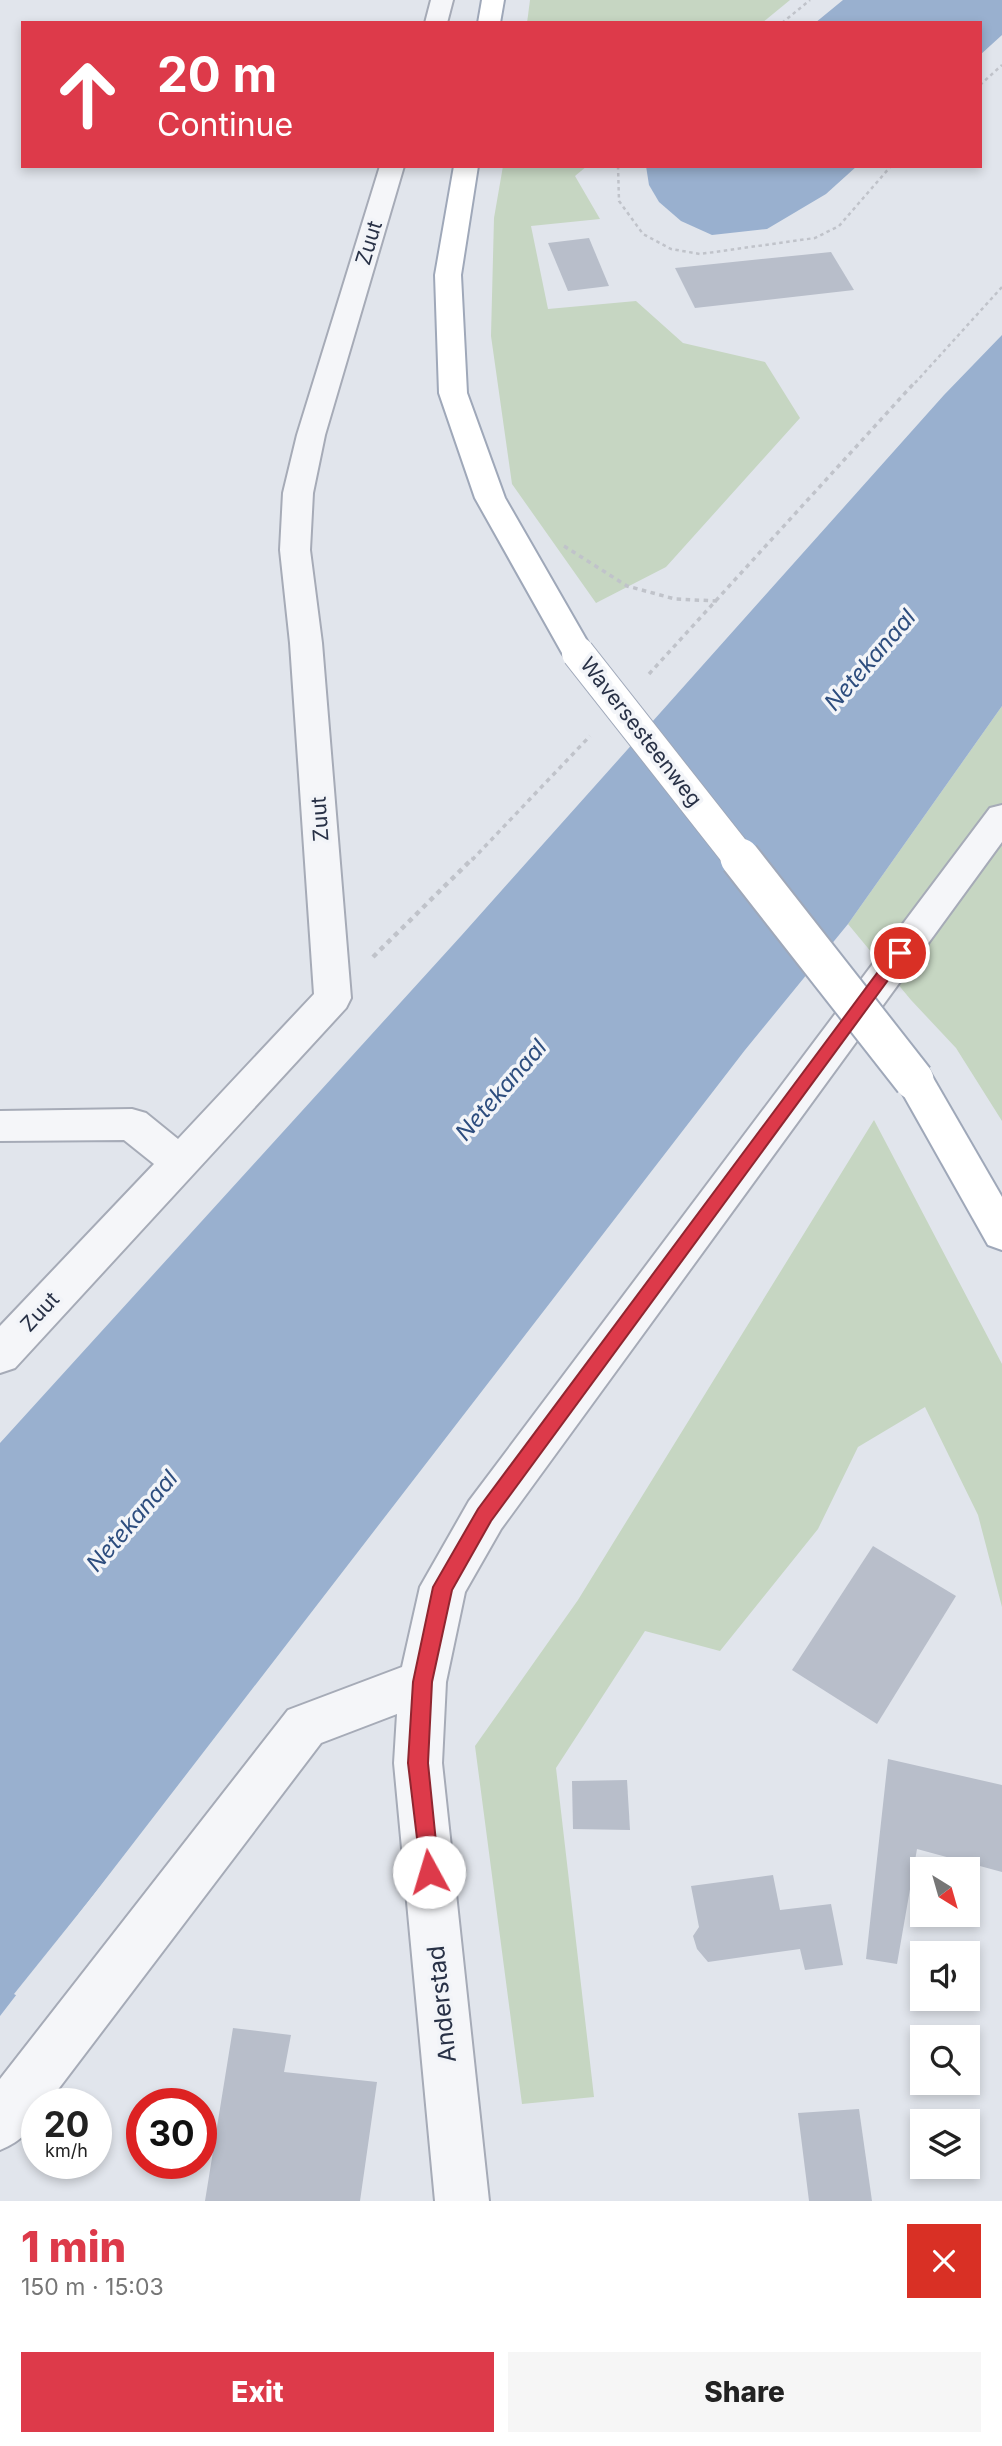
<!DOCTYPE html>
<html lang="en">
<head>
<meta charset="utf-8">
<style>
	body { margin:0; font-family:Inter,sans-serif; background:#f6f6f6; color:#222; height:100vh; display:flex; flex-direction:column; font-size:26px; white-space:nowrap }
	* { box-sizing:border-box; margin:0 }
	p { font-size:23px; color:#767676 }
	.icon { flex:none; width:38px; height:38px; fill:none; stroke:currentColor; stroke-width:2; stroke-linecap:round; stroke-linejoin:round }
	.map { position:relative; height:2201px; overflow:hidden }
	.panel { display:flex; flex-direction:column; background:#fff; flex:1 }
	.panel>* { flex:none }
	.hud { position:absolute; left:21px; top:21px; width:961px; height:147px; border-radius:0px; box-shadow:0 4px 10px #0003; background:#dd3a4a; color:#fff; overflow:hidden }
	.needle { width:46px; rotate:143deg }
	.tools { position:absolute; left:910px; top:1857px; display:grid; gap:14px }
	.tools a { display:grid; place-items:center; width:70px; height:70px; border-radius:0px; background:#fff; box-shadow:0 4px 10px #0003; font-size:35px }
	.speed { position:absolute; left:21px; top:2088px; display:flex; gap:14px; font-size:35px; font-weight:700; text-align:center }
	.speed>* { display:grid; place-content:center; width:91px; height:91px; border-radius:50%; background:#fff; box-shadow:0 4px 10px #0003; line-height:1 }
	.speed small { font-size:18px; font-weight:400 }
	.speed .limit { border:10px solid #d22; background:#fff; color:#111 }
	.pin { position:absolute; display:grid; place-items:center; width:60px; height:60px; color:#fff; margin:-30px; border:4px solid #fff; border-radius:50%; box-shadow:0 2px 7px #0007 }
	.me { position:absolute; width:77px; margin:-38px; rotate:354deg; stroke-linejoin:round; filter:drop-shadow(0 0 5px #0008) }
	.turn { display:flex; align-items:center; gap:24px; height:147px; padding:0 21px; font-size:32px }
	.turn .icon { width:91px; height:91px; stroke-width:2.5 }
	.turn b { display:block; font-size:49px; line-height:60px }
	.round { display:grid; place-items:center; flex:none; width:74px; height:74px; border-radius:0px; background:#f6f6f6 }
	.overview { display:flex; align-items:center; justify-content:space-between; height:119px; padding:0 21px }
	h1 { font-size:42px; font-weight:800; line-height:52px; color:#dd3a4a }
	.primary-button { display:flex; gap:14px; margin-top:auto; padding:14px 21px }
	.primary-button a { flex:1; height:80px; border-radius:0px; background:#dd3a4a; color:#fff; font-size:28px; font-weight:800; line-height:80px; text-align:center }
	.primary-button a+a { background:#f6f6f6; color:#222 }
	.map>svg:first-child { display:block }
	.green { fill:#c6d6c2 }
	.water { fill:#99b0cf }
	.pier { fill:#e1e5ec }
	.building { fill:#b8beca }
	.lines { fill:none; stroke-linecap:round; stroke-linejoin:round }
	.minor-casing { stroke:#a6abb7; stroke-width:4 }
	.major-casing { stroke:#9fa8b9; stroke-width:4 }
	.path-far2 { stroke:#c0c3ca; stroke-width:2.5; stroke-dasharray:3.5 3.5; stroke-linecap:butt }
	.path-far1 { stroke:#c0c3ca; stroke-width:3.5; stroke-dasharray:4.5 4.5; stroke-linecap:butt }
	.path { stroke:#c0c3ca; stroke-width:4.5; stroke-dasharray:5 5; stroke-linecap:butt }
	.minor { fill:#f5f6f9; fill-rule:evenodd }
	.major { fill:#fff; fill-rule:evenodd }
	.major-bridge-far1-casing { stroke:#9fa8b9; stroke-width:34; stroke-linecap:butt }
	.major-bridge-casing { stroke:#9fa8b9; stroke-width:43; stroke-linecap:butt }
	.major-bridge-far1 { stroke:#fff; stroke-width:32 }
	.major-bridge { stroke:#fff; stroke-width:39 }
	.route { fill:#dd3a4a; stroke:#902630; stroke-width:2 }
	.labels { text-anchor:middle; stroke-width:7; stroke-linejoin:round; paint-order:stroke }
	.street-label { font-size:21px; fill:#283146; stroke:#f2f4f8 }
	.water-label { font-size:23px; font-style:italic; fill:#2d4d7e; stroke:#f2f4f8 }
	.near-street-label { font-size:24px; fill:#283146; stroke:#f2f4f8 }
</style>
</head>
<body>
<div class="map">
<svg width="1002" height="2201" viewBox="0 0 1002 2201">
	<rect width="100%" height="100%" fill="#e1e5ec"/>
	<g class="green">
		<path d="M530,0H790L762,23H527Z"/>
		<path d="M503,166H587L575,176L600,219L531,226L548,309L636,301L683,343L765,362L800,418L666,567L596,603L512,484L491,336L494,218Z"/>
		<path d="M1002,706V1121L956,1048L911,1000L848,924Z"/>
		<path d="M874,1120L1002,1364V1607L978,1515L925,1407L858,1447L818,1529L720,1651L645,1631L556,1768L594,2097L522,2104L475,1746L578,1600Z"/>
	</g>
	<g class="water">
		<path d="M843,0H1002V35L980,55V23H815Z"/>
		<path d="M646,166H857L826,194L767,229L712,235L681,221L659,202L649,185Z"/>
		<path d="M1002,335V706L848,924L745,1050L0,2016V1443L461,936L944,395Z"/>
	</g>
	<path class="pier" d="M132,1847L133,1849L19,1997L14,1994Z"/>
	<g class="building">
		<path d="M589,238L609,286L568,291L548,243Z"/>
		<path d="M831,252L854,290L695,308L675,268Z"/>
		<path d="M873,1546L956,1596L877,1724L792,1670Z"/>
		<path d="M888,1759L1002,1785V1872L917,1849L897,1964L866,1959Z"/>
		<path d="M627,1780L630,1830L573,1829L572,1781Z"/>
		<path d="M773,1875L780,1910L831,1904L843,1965L805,1970L800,1949L708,1962L697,1949L693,1936L699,1927L691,1886Z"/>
		<path d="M233,2028L291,2035L284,2072L377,2082L360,2201H205Z"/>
		<path d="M859,2109L872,2201H809L798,2113Z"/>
	</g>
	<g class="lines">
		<defs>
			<g id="minor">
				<path d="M431,0H453L447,23H425Z"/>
				<path d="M380,166H404L325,435L313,493L310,550L322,643L351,998L346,1008L15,1368L0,1373V1326L154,1164L124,1140L0,1141V1111L132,1109L146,1113L178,1139L314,994L290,643L280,550L283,493L297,435Z"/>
				<path d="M1002,805V842L501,1529L465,1592L446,1682L442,1763L489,2201H435L394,1763L397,1714L321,1743L47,2104H37C37,2128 21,2141 0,2150V2079L288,1710L402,1667L420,1587L469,1501L990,808Z"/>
			</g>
			<g id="major">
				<path d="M482,0H504L500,23H478Z"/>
				<path d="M454,166H478L461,275L467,393L505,498L594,653L589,660L578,663L567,660L562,653L475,498L439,393L435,275Z"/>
				<path d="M914,1065L928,1069L1002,1197V1250L988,1245L895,1080L900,1069Z"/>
			</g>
		</defs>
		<use href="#minor" class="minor-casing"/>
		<use href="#major" class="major-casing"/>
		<g class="path-far2">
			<path d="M782,23L810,0"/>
			<path d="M980,85L1002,65"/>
			<path d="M618,166L619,201L643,234L671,249L700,254L815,238L839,226L891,166"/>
			<path d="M915,383L1002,287"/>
		</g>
		<g class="path-far1">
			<path d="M564,546L627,586L675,599L717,601"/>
			<path d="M649,674L916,381"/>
			<path d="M472,860L590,736"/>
		</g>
		<path class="path" d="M373,957L473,858"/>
		<use href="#minor" class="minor"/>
		<use href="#major" class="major"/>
		<defs>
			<path id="major-bridge-far1" d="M578,653L741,860"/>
			<path id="major-bridge" d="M740,858L914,1080"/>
		</defs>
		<use href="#major-bridge-far1" class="major-bridge-far1-casing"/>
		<use href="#major-bridge" class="major-bridge-casing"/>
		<use href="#major-bridge-far1" class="major-bridge-far1"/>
		<use href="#major-bridge" class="major-bridge"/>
	</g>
	<path class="route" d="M900,948L908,953L905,957L491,1521L452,1590L432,1682L428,1763L439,1872L436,1880L429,1883L422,1880L408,1763L413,1682L433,1587L478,1509L895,949Z"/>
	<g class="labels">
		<g class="street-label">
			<text transform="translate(369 243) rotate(-73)" y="7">Zuut</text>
			<text transform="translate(641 732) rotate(52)" y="7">Waversesteenweg</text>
			<text transform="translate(320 819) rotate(-94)" y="7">Zuut</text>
			<text transform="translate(40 1312) rotate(-47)" y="7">Zuut</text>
		</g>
		<g class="water-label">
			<text transform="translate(870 660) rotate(-49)" y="8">Netekanaal</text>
			<text transform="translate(501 1090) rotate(-49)" y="8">Netekanaal</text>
			<text transform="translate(132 1521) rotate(-49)" y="8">Netekanaal</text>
		</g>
		<g class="near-street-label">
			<text transform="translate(442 2004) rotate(-96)" y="8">Anderstad</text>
		</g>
	</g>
</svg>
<div class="tools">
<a><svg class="needle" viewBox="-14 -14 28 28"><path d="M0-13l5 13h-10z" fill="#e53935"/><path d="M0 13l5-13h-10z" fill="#767676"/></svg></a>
<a><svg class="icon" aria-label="sound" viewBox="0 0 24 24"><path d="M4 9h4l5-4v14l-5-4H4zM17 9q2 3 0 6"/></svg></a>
<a><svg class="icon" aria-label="search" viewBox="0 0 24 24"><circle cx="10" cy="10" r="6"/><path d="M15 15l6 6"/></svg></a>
<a><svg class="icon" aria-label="layers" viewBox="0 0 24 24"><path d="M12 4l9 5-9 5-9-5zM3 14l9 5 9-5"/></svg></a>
</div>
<div class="speed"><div>20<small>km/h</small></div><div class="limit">30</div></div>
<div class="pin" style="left:900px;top:953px;background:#d93025"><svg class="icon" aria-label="arrive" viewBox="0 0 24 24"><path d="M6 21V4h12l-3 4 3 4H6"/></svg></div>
<svg class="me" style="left:429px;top:1872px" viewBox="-20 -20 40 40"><circle r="19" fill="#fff"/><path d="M0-13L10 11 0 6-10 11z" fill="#dd3a4a"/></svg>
<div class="hud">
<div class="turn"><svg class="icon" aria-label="ahead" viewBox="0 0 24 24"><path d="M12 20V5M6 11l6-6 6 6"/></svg><div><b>20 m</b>Continue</div></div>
</div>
</div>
<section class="panel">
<div class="overview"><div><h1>1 min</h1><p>150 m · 15:03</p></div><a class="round" style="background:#d93025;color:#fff"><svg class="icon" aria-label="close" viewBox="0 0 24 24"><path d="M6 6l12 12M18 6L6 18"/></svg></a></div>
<div class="primary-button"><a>Exit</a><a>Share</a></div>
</section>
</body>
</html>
